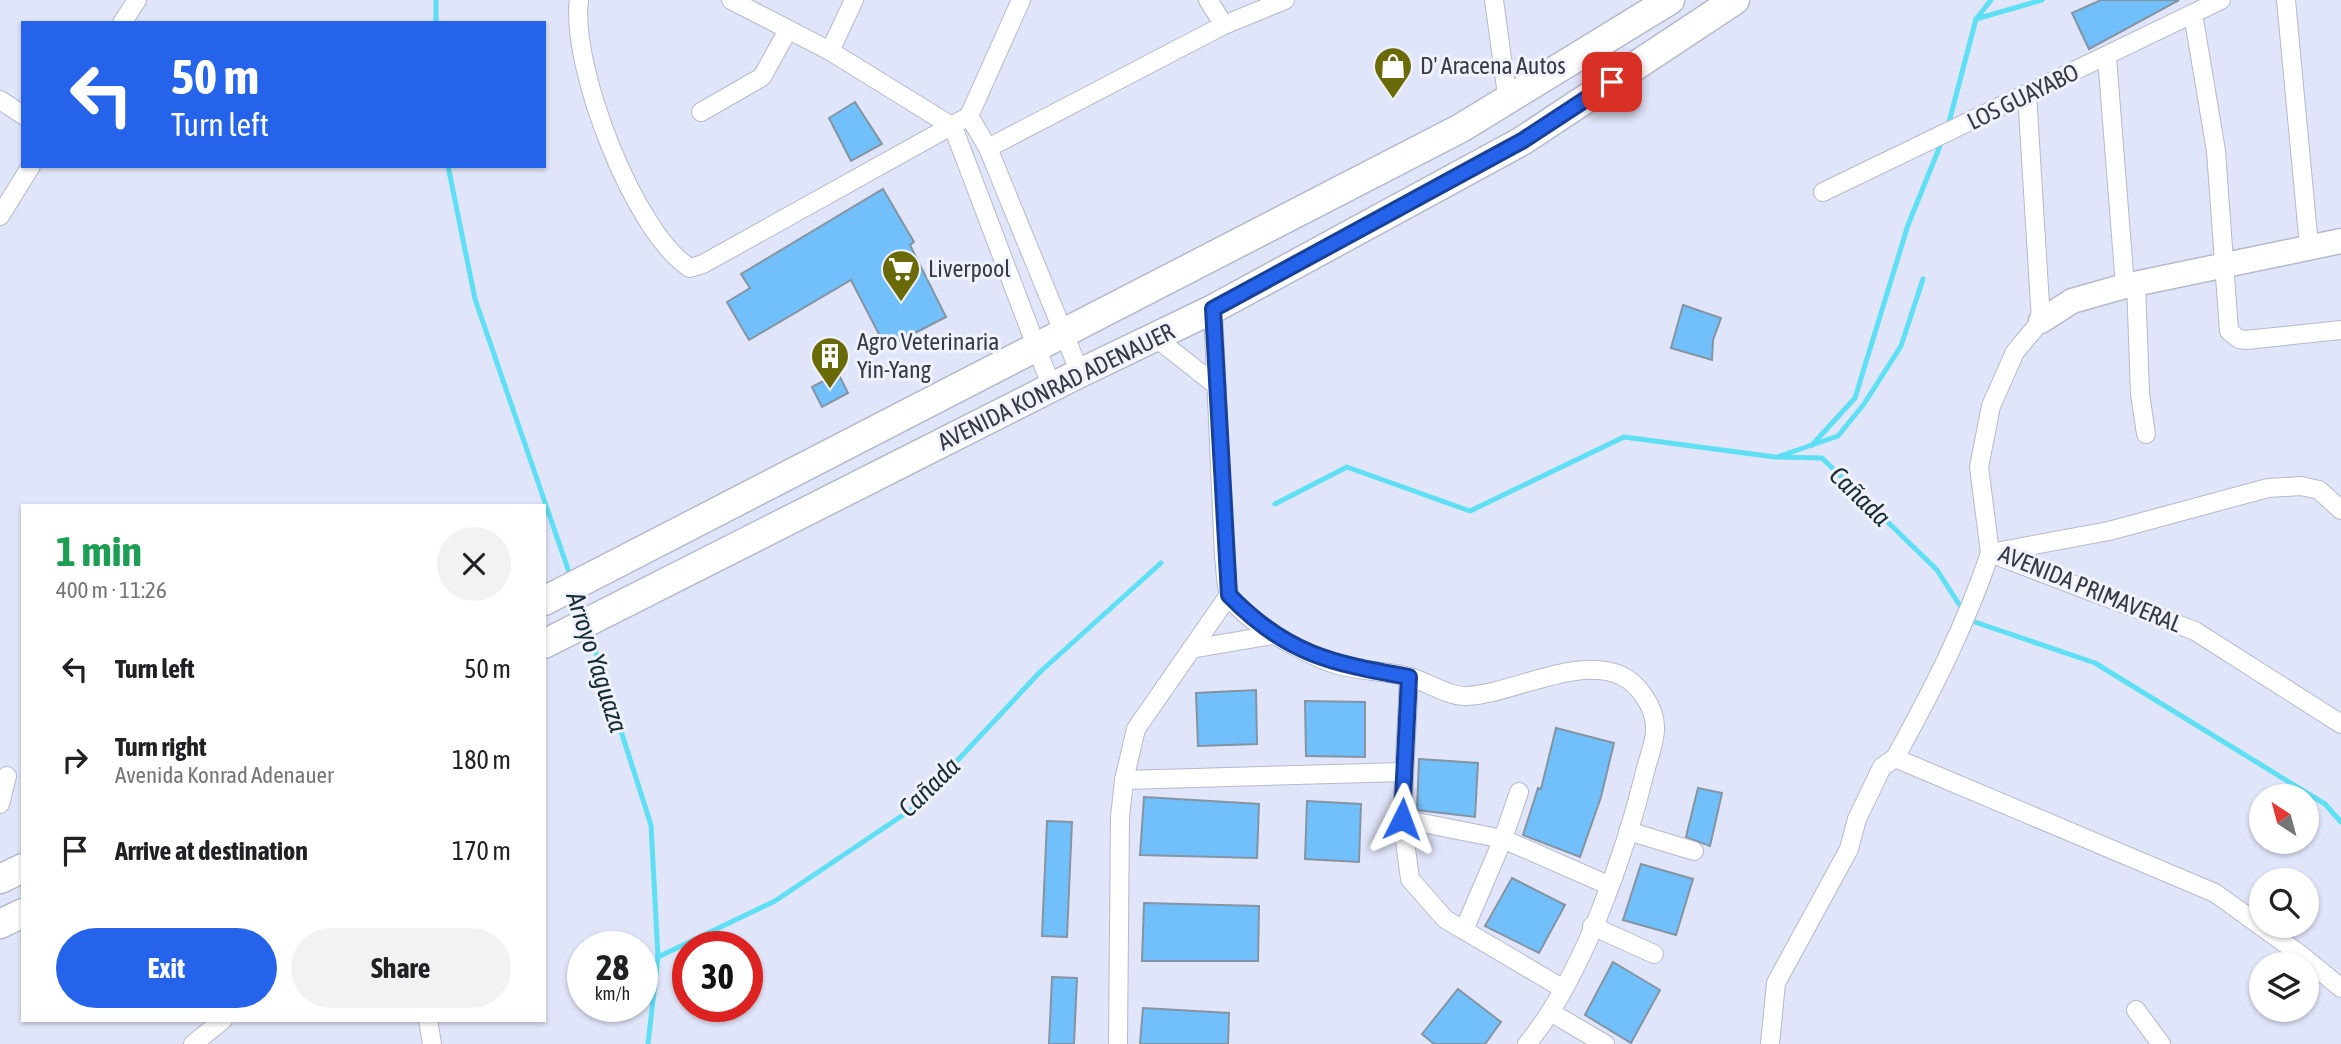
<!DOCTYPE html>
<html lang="en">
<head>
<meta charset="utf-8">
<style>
	body { margin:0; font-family:"Asap Condensed",sans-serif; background:#f2f2f2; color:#202124; height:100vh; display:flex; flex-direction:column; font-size:26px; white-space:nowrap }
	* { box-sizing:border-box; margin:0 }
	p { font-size:23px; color:#757577 }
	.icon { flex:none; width:38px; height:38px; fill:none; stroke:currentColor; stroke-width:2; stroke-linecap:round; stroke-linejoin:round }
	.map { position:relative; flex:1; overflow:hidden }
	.panel { position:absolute; left:21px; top:504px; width:525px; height:518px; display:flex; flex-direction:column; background:#fff; border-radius:0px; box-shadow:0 2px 5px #0004 }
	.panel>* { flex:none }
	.top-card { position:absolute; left:21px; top:21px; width:525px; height:147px; border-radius:0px; box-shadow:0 2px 5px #0004; background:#2563eb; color:#fff; overflow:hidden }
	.needle { width:46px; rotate:324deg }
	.fabs { position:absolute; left:2249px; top:784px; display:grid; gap:14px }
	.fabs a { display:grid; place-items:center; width:70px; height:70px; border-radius:50%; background:#fff; box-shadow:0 2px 5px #0004; font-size:35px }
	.speed { position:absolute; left:567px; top:931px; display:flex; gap:14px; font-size:35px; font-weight:700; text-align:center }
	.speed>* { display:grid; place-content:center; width:91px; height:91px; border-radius:50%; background:#fff; box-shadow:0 2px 5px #0004; line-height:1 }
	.speed small { font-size:18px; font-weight:400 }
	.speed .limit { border:10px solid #d22; background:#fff; color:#111 }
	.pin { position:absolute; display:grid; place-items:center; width:60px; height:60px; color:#fff; margin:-30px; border-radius:14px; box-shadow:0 4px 10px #0006 }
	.me { position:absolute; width:77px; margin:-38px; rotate:3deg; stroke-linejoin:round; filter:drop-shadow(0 0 5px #0008) }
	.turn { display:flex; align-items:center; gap:24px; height:147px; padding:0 35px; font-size:32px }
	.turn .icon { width:91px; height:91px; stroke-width:2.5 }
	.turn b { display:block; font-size:49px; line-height:60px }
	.round { display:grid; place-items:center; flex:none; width:74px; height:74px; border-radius:37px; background:#f2f2f2 }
	.headline { display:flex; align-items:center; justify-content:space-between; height:119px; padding:0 35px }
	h1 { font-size:42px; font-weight:700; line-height:52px; color:#1e9e55 }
	.action { display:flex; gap:14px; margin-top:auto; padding:14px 35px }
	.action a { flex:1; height:80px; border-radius:42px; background:#2563eb; color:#fff; font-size:28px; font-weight:700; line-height:80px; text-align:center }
	.action a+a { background:#f2f2f2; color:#202124 }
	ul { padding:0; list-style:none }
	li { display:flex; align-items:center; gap:21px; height:91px; padding:0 35px }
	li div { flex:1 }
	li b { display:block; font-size:26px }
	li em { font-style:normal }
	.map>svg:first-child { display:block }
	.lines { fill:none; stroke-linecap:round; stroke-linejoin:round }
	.stream { stroke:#5fdff3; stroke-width:5 }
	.building { fill:#72c0fb; stroke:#8494a2; stroke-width:2 }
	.street-casing { stroke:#b5b9cc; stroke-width:20 }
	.secondary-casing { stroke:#b5b9cc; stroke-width:27 }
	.primary-casing { stroke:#b5b9cc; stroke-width:31 }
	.street { stroke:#fff; stroke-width:18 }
	.secondary { stroke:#fff; stroke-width:24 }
	.primary { stroke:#fff; stroke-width:28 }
	.route-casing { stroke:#184099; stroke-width:18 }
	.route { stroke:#2563eb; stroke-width:12 }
	.labels { text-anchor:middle; stroke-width:6; stroke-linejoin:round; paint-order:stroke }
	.poi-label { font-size:24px; fill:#383a42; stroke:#f0f3ff; text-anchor:start }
	.street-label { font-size:24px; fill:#383a42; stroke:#f0f3ff }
	.water-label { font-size:26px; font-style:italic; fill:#172d31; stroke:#f0f3ff }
</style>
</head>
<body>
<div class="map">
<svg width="2341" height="1044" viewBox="0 0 2341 1044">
	<rect width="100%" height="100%" fill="#e1e5f9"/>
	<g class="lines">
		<g class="stream">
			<path d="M1976,19L1991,0"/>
			<path d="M436,23V0"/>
			<path d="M1948,126L1976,19L2042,0"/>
			<path d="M448,166L475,299L571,578"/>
			<path d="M1812,445L1855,398L1908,225L1942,141"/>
			<path d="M1780,456L1838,436L1864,404L1901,346L1923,279"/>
			<path d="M1275,504L1347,467L1470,511L1624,437L1775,457L1822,458L1937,570L1964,612"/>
			<path d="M576,594L583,615"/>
			<path d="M1969,620L2095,663L2325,804L2341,822"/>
			<path d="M589,631L651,825L658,957L648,1044"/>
			<path d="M658,957L775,901L912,809L1040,672L1161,563"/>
		</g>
	</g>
	<g class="building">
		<path d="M2101,0H2179L2089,49L2072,13Z"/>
		<path d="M855,102L882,144L851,161L829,118Z"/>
		<path d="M883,189L914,242L910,245L946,317L886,348L851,280L749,340L727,302L750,288L741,274Z"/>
		<path d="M1683,305L1721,318L1713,340L1712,360L1671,348Z"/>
		<path d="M838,373L848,393L822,407L812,387Z"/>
		<path d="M1256,690L1257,744L1198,746L1196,693Z"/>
		<path d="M1305,701L1365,702V757L1306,756Z"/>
		<path d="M1556,728L1614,743L1601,797L1580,857L1523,835L1538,788L1541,789Z"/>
		<path d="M1419,759L1478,763L1475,817L1417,810Z"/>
		<path d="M1698,788L1722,793L1710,846L1686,837Z"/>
		<path d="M1144,797L1259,804L1257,858L1140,855Z"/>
		<path d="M1307,801L1361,804L1359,862L1305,859Z"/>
		<path d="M1047,821L1072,822L1067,937L1042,936Z"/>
		<path d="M1641,864L1693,879L1676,935L1623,920Z"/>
		<path d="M1512,878L1565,905L1539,953L1485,926Z"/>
		<path d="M1144,903L1259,906L1258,961H1142Z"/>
		<path d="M1613,962L1660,990L1631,1043L1585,1015Z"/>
		<path d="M1052,977L1077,978L1074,1044H1049Z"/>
		<path d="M1458,989L1501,1022L1485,1044H1434L1422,1034Z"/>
		<path d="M1143,1008L1229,1013L1228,1044H1140Z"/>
	</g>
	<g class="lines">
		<defs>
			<g id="street">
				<path d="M579,0C570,65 634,233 690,268L703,264L969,116L1021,0"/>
				<path d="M731,0L830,51L953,127L1052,388"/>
				<path d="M1208,0L1224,25"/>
				<path d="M1494,0L1508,102"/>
				<path d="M2286,0L2309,246"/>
				<path d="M2193,14L2216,151L2229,331L2239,339L2246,340L2341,330"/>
				<path d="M122,23L137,0"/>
				<path d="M830,51L854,0"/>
				<path d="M2107,57L2125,286"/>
				<path d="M2027,94L2041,321L2015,352L1991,406L1979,467L1990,553L2195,631L2341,724"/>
				<path d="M0,100L23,115"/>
				<path d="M701,112L762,77L788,30"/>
				<path d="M969,116L988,148L1080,373"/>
				<path d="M988,148L1224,25L1285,0"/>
				<path d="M1823,192L2221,0"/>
				<path d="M0,216L31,166"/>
				<path d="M2136,283L2140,394L2146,434"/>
				<path d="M1213,309L1224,557C1226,568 1225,584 1229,594C1239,620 1311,657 1338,665C1360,671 1384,671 1406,676C1425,680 1448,697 1466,696C1513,694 1577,655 1622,676C1639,684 1655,708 1655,727C1656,740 1649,756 1646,768C1626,852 1582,978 1527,1044"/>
				<path d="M1156,338L1217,386"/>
				<path d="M1191,649L1273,635"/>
				<path d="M1409,677L1402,819L1410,879L1445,919L1562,988"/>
				<path d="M1895,758C1932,691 1966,625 1990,553L2109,531L2268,488L2301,486L2319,490L2341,510"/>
				<path d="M1124,780L1404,772"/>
				<path d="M0,804L7,776"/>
				<path d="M1402,819L1503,839L1608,885"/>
				<path d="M1628,831L1694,851"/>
				<path d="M1592,926L1654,954"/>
				<path d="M1464,930L1503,839L1519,792"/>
				<path d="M2136,1010L2161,1044"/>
				<path d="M1552,1013L1605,1044"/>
				<path d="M428,1020L432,1044"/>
				<path d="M193,1044L223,1020"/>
				<path d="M1118,1044L1120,817L1124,780L1136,729L1229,595"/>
				<path d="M1770,1044L1776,983L1849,849L1857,819L1882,767L1895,758L2215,893L2301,955L2341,988"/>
			</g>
			<path id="secondary" d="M2041,321L2072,301L2125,286L2341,241"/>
			<g id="primary">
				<path d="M544,601L1461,128L1670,0"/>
				<path d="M544,644L1080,373L1213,309L1522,141L1735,0"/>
				<path d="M0,879L23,868"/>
				<path d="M0,924L23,913"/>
			</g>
		</defs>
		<use href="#street" class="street-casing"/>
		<use href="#secondary" class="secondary-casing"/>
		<use href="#primary" class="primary-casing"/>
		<use href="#street" class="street"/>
		<use href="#secondary" class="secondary"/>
		<use href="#primary" class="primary"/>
	</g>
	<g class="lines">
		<defs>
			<path id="route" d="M1402,819L1409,677C1330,663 1286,654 1229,595L1213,309L1522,141L1612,82"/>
		</defs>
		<use href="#route" class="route-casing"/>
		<use href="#route" class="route"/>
	</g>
	<defs>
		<symbol id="shop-pin" viewBox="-11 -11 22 30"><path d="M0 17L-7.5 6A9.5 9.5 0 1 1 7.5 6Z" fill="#6b6a08" stroke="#f0f3ff"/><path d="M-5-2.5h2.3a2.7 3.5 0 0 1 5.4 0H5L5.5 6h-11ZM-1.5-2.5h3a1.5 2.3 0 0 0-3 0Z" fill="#fff"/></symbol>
		<symbol id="supermarket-pin" viewBox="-11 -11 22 30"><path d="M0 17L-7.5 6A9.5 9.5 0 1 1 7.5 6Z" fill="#6b6a08" stroke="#f0f3ff"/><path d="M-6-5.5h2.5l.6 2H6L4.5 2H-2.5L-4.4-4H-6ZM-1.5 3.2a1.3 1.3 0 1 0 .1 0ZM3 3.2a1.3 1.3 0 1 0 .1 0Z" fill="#fff"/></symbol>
		<symbol id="building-pin" viewBox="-11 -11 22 30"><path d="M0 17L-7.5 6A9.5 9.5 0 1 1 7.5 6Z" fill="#6b6a08" stroke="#f0f3ff"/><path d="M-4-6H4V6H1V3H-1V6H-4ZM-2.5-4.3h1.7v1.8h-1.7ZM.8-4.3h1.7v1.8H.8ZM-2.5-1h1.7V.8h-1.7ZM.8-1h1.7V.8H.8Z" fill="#fff"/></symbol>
	</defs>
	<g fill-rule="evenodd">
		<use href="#shop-pin" x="1371" y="44" width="44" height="60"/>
		<use href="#supermarket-pin" x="879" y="247" width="44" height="60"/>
		<use href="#building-pin" x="808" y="334" width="44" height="60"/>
	</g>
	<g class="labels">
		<g class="poi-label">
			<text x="1420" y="74">D' Aracena Autos</text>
			<text x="928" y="277">Liverpool</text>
			<text x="857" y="350">Agro Veterinaria<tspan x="857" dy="28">Yin-Yang</tspan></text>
		</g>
		<g class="street-label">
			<text transform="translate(2023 97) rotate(-26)" y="8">LOS GUAYABO</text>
			<text transform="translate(1056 387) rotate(-26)" y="8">AVENIDA KONRAD ADENAUER</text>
			<text transform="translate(2090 589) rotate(22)" y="8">AVENIDA PRIMAVERAL</text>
		</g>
		<g class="water-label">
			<text transform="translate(1860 496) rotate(44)" y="9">Cañada</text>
			<text transform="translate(597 662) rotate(72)" y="9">Arroyo Yaguaza</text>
			<text transform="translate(929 787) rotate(-44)" y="9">Cañada</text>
		</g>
	</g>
</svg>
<div class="fabs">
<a><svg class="needle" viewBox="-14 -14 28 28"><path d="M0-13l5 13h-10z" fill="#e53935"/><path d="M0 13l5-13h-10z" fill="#757577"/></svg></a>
<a><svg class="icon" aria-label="search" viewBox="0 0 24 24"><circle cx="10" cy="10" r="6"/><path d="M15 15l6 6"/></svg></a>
<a><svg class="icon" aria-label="layers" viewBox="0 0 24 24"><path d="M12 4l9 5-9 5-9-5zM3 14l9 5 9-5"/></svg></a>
</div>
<div class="speed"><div>28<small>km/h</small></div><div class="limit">30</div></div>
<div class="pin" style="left:1612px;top:82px;background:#d93025"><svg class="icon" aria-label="arrive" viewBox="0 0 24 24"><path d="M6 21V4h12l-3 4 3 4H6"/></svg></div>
<svg class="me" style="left:1402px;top:819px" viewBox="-20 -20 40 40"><path d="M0-17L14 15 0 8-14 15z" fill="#2563eb" stroke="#fff" stroke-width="4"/></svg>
<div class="top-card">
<div class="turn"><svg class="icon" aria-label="left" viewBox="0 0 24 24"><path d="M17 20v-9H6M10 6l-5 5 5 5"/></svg><div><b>50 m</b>Turn left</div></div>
</div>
<section class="panel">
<div class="headline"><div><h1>1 min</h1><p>400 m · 11:26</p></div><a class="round"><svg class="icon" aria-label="close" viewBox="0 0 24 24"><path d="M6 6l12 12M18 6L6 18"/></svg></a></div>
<ul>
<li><svg class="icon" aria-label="left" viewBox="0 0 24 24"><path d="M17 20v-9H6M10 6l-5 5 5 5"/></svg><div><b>Turn left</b></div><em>50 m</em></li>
<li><svg class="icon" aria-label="right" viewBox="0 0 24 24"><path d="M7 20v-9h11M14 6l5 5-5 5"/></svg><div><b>Turn right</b><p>Avenida Konrad Adenauer</p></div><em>180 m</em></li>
<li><svg class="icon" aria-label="arrive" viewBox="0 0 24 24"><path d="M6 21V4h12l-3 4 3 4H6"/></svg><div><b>Arrive at destination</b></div><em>170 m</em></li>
</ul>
<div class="action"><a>Exit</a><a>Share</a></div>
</section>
</div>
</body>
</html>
